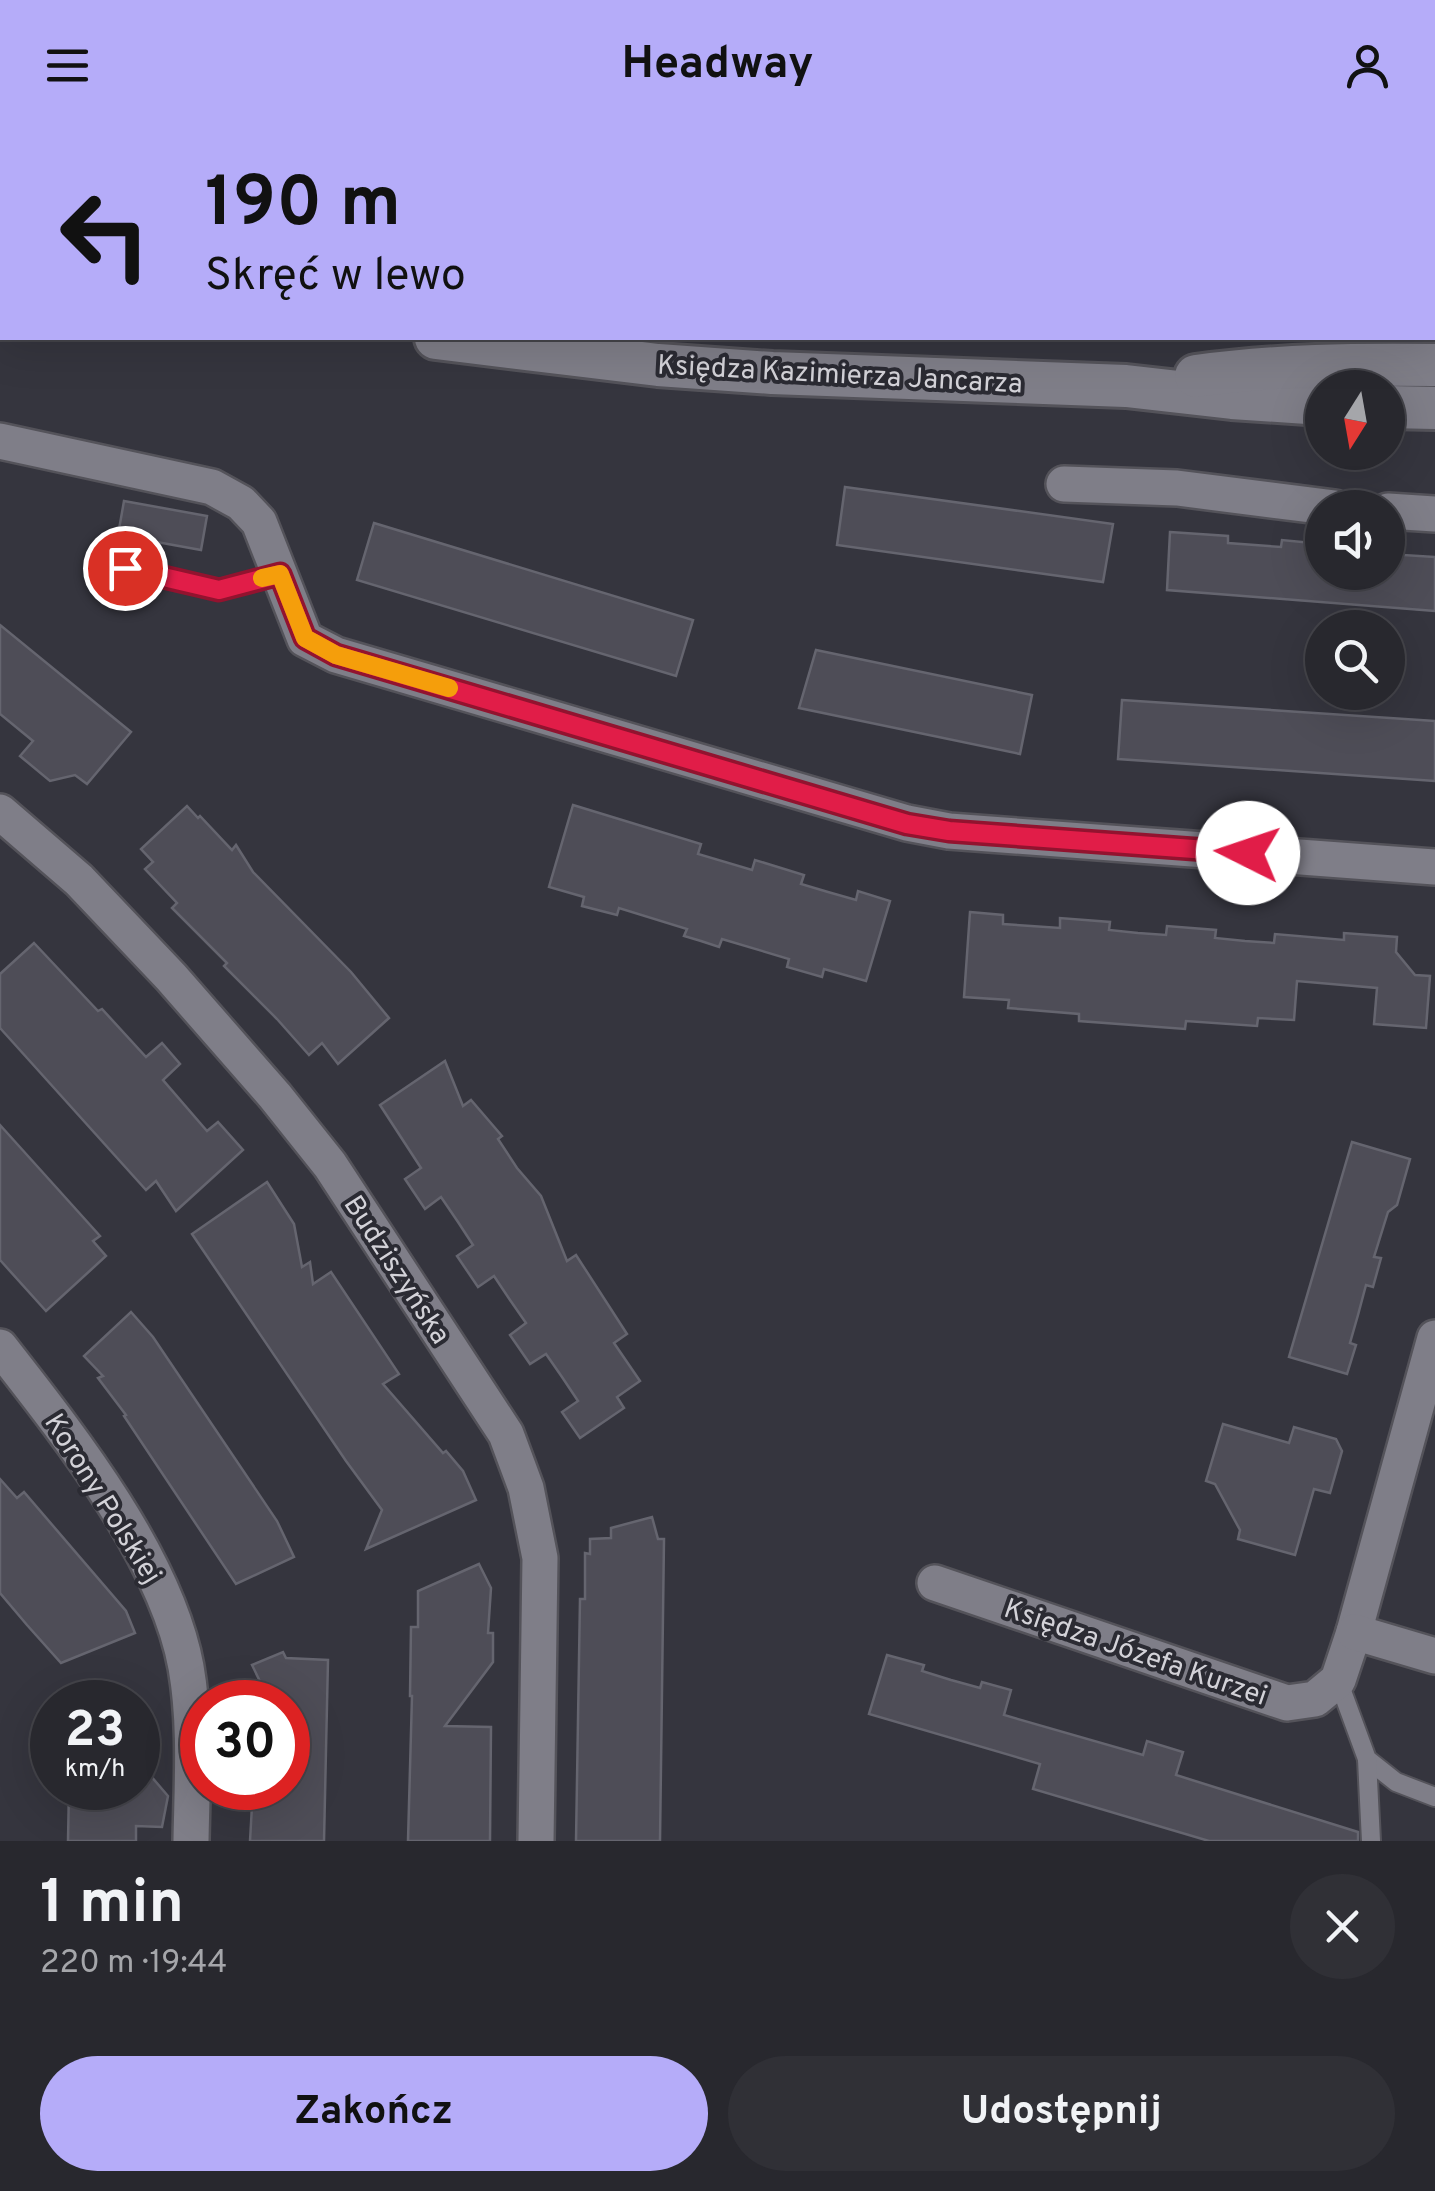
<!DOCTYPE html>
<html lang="pl">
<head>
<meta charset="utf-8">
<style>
	body { margin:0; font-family:Overpass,sans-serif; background:#303036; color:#f1f3f6; height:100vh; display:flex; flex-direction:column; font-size:38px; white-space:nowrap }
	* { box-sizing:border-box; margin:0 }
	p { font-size:32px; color:#a5a6aa }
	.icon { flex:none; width:55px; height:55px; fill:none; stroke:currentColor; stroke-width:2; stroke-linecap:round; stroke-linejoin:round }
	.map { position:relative; height:1711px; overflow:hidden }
	.sheet { display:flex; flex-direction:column; background:#28282e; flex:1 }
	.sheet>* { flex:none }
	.top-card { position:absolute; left:0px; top:0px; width:1435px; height:210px; box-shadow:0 10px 40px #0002,0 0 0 2px #44444a; background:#b5acf9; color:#111; overflow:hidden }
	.needle { width:65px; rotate:191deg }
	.fabs { position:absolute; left:1305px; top:240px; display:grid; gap:20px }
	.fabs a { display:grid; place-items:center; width:100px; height:100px; border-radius:50%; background:#28282e; box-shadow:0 10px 40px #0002,0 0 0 2px #44444a; font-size:50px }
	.speed { position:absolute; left:30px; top:1550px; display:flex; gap:20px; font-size:50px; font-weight:700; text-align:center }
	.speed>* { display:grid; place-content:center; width:130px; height:130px; border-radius:50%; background:#28282e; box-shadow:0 10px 40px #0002,0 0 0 2px #44444a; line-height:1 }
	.speed small { font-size:25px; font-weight:400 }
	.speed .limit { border:15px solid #d22; background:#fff; color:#111 }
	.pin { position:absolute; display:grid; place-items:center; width:85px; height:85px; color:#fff; margin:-42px; border:5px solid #fff; border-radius:50%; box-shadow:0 2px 10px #0007 }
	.me { position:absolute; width:110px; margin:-55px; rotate:274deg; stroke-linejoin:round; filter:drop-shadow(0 0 8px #0008) }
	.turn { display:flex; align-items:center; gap:35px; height:210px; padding:0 40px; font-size:45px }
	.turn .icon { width:130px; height:130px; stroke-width:2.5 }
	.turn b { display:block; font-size:70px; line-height:85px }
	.round { display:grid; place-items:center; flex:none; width:105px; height:105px; border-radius:52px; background:#303036 }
	.summary { display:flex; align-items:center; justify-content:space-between; height:170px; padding:0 40px }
	h1 { font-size:60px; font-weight:700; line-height:75px }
	.primary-button { display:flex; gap:20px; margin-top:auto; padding:20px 40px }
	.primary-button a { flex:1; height:115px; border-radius:60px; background:#b5acf9; color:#111; font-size:40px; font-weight:700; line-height:115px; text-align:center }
	.primary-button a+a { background:#303036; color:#f1f3f6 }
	header { display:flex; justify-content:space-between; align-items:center; height:130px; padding:0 40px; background:#b5acf9; color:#111; font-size:45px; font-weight:700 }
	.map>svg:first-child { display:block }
	.green { fill:#423678 }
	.building { fill:#4e4d57; stroke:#65656f; stroke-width:2.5 }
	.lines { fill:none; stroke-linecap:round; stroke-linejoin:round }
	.service-casing { stroke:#54535a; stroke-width:22 }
	.minor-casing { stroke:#54535a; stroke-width:40 }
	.tertiary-casing { stroke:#54535a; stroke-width:48 }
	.service { stroke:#7f7e88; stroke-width:18 }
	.minor { stroke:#7f7e88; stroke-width:35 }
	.tertiary { stroke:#7f7e88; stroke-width:42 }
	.route-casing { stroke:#92132f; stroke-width:25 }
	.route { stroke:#e11d48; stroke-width:18 }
	.slow { stroke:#f59e0b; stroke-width:18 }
	.labels { text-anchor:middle; stroke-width:8; stroke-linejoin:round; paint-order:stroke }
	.street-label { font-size:28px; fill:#d3d2d8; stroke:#2b2b33 }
</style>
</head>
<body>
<header><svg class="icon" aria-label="menu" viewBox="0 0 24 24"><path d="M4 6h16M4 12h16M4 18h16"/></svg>Headway<svg class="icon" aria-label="person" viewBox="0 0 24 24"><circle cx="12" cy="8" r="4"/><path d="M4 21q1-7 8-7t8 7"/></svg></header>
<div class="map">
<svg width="1435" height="1711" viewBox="0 0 1435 1711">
	<rect width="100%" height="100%" fill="#35353e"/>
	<path class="green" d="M0,0H1435V192H1432V2H2V86H0Z"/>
	<g class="building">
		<path d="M845,357L1113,394L1103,452L837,415Z"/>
		<path d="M124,371L207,386L201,420L118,405Z"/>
		<path d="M374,393L693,490L676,546L357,450Z"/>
		<path d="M1170,402L1228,406V413L1281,417L1282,410L1322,414V442H1388V424L1435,427V481L1167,460Z"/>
		<path d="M0,495L131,602L87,654L75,645L50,651L20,626L33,611L0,584Z"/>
		<path d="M816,520L1032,565L1020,624L799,578Z"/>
		<path d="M1122,570L1435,591V651L1118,629Z"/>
		<path d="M573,675L701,714L698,724L752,740L755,730L804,745L801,754L828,762L856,770L858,761L890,771L866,851L824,839L822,847L787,837L789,829L722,809L719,817L701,811L684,806L687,799L619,778L617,785L582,776L584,767L549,757Z"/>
		<path d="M187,676L198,688L200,686L232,720L236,715L253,742L351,842L389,888L338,934L322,913L309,925L277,889L224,836L227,833L172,778L177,773L145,739L153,732L141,719Z"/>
		<path d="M970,782L1003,785V794L1031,796L1060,798V788L1110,792L1109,800L1138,803L1166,805L1167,796L1216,800L1215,808L1245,811L1274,813L1275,804L1344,810V803L1397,807L1396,822L1415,845L1430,846L1426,898L1374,894L1377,858L1297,851L1294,890L1258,888L1257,896L1186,891L1185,899L1079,891V884L1008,878L1009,870L964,867Z"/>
		<path d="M34,813L98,881L102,879L146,927L162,913L180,934L163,950L207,1001L218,992L243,1020L176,1081L156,1051L146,1060L0,898V844Z"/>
		<path d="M445,931L463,976L471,970L502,1006L498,1009L517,1038L541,1066L567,1131L576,1125L627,1204L614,1213L640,1251L617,1267L624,1278L580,1308L562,1282L578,1271L562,1247L546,1224L530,1234L510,1205L526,1193L510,1170L494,1146L478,1157L457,1126L473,1115L458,1092L441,1067L425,1079L405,1049L421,1038L380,975Z"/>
		<path d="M0,995L100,1106L93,1111L106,1126L46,1181L0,1130Z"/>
		<path d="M1352,1012L1410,1029L1397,1075L1388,1082L1374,1127L1381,1128L1373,1157L1366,1155L1358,1185L1350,1213L1356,1215L1347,1244L1289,1227Z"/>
		<path d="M267,1052L294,1094L302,1137L310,1132L313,1154L331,1142L399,1244L383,1254L443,1323L446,1321L463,1341L476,1370L366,1419L382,1380L346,1331L192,1104Z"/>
		<path d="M131,1182L153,1207L277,1391L294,1427L236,1454L124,1286L126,1285L98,1248L103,1246L84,1226Z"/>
		<path d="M1223,1294L1289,1313L1294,1297L1336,1309L1342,1321L1330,1363L1314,1359L1295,1425L1238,1409L1240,1400L1215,1354L1206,1351Z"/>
		<path d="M0,1349L17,1368L24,1362L126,1481L135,1503L61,1533L27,1495L0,1463Z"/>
		<path d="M652,1387L658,1409H664L660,1711H576L580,1469H585V1423L590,1424V1409L611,1408V1398Z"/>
		<path d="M479,1434L491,1458L488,1503H493V1532L445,1596L491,1597L490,1711H408L412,1566H410L411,1497H418V1461Z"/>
		<path d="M283,1522L286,1528L328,1530L324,1711H250L253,1658H288V1572H270L252,1535Z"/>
		<path d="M887,1525L924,1535L922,1541L951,1550L980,1558L982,1552L1011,1560L1004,1585L1143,1625L1147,1611L1183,1622L1176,1645L1358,1702V1711H1209L1033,1659L1040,1634L869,1584Z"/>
		<path d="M138,1631L168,1666L162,1697L136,1696V1711H68L69,1658H138Z"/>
	</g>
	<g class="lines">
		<defs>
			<g id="service">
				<path d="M125,438L219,459L280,444"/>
				<path d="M1338,1550L1367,1629L1396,1652L1435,1667"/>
				<path d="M1367,1629L1371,1711"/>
			</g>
			<g id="minor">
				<path d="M0,311L212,357L241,373L259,392L305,509L336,525L907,693L949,701L1435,737"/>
				<path d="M1064,354L1177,358L1335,378"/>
				<path d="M1388,381L1435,384"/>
				<path d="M0,682L79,750L171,847L275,966L330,1035L506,1304L526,1358L540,1428L536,1711"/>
				<path d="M0,1217C68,1304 166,1427 186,1537C196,1594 192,1653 191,1711"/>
				<path d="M935,1453L1287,1573L1315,1569L1338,1550L1354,1502L1435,1208"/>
				<path d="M1354,1502L1435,1526"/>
			</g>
			<g id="tertiary">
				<path d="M0,130L2,131"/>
				<path d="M0,169H2"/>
				<path d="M436,208L658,235L772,243L1126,256L1232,268L1322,274"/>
				<path d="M1196,246C1276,235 1355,234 1435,235"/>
				<path d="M1388,277L1435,278"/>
			</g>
		</defs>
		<use href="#service" class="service-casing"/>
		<use href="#minor" class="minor-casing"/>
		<use href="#tertiary" class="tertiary-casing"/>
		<use href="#service" class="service"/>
		<use href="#minor" class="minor"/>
		<use href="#tertiary" class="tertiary"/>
	</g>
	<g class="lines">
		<defs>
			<path id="route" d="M125,438L219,460L280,444L305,508L336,525L907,694L949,701L1248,723"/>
		</defs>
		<use href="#route" class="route-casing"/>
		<use href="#route" class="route"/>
		<path class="slow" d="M262,448L280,444L305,508L336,525L449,558"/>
	</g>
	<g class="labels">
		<g class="street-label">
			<text transform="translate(840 243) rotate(3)" y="10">Księdza Kazimierza Jancarza</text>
			<text transform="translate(398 1139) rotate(57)" y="10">Budziszyńska</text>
			<text transform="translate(104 1368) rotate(58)" y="10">Korony Polskiej</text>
			<text transform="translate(1136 1521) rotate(19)" y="10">Księdza Józefa Kurzei</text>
		</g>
	</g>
</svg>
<div class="fabs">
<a><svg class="needle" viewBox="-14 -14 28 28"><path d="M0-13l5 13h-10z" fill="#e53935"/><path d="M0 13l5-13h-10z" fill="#a5a6aa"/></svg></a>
<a><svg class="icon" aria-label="sound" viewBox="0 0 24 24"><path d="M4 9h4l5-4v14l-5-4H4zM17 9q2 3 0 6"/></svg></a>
<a><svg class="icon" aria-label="search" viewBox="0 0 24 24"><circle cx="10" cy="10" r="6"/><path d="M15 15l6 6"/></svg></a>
</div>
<div class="speed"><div>23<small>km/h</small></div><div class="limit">30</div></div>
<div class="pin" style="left:125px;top:438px;background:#d93025"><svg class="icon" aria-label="arrive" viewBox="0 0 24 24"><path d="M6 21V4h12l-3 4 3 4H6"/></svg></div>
<svg class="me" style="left:1248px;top:723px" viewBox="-20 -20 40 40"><circle r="19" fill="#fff"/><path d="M0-13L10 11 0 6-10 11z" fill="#e11d48"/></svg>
<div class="top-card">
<div class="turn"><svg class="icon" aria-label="left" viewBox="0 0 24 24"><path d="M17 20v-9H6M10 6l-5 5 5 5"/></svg><div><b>190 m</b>Skręć w lewo</div></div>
</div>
</div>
<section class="sheet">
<div class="summary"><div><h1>1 min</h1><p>220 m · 19:44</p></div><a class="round"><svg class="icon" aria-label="close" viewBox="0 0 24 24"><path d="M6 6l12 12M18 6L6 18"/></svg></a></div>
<div class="primary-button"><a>Zakończ</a><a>Udostępnij</a></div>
</section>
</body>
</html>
